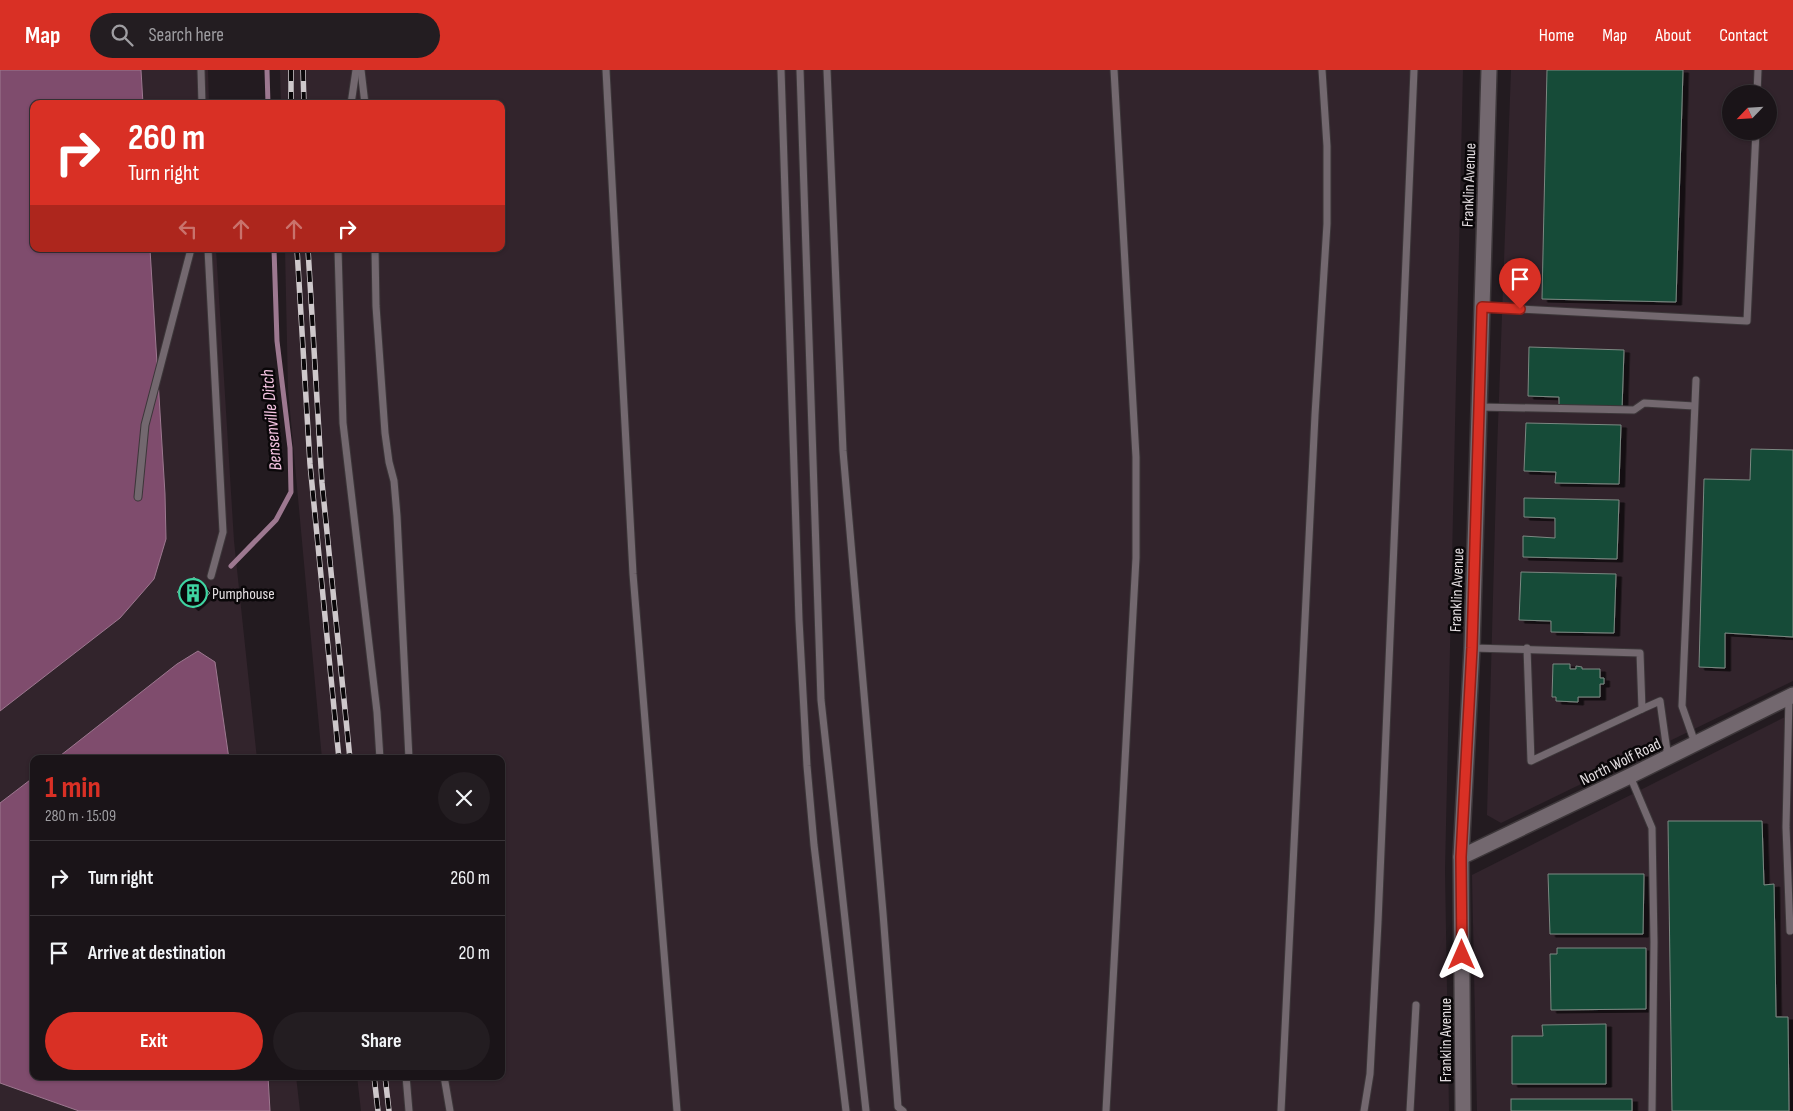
<!DOCTYPE html>
<html lang="en">
<head>
<meta charset="utf-8">
<style>
	body { margin:0; font-family:"Sofia Sans Condensed",sans-serif; background:#231d21; color:#f1f3f6; height:100vh; display:flex; flex-direction:column; font-size:19px; white-space:nowrap }
	* { box-sizing:border-box; margin:0 }
	p { font-size:16px; color:#9f9ea2 }
	.icon { flex:none; width:28px; height:28px; fill:none; stroke:currentColor; stroke-width:2; stroke-linecap:round; stroke-linejoin:round }
	.map { position:relative; flex:1; overflow:hidden }
	.panel { position:absolute; left:30px; top:685px; width:475px; height:325px; display:flex; flex-direction:column; background:#1a1418; border-radius:10px; box-shadow:0 1px 4px #0004,0 0 0 1px #383337 }
	.panel>* { flex:none }
	.guide { position:absolute; left:30px; top:30px; width:475px; height:152px; border-radius:10px; box-shadow:0 1px 4px #0004,0 0 0 1px #383337; background:#d93025; color:#fff; overflow:hidden }
	.needle { width:32px; rotate:245deg }
	.tools { position:absolute; left:1722px; top:15px; display:grid; gap:10px }
	.tools a { display:grid; place-items:center; width:55px; height:55px; border-radius:50%; background:#1a1418; box-shadow:0 1px 4px #0004,0 0 0 1px #383337; font-size:25px }
	.pin { position:absolute; display:grid; place-items:center; width:42px; height:42px; color:#fff; margin:-51px -21px; border-radius:50% 50% 50% 0; rotate:-45deg; box-shadow:0 0 5px #0007 }
	.pin .icon { rotate:45deg }
	.me { position:absolute; width:55px; margin:-28px; rotate:0deg; stroke-linejoin:round; filter:drop-shadow(0 0 4px #0008) }
	.turn { display:flex; align-items:center; gap:18px; height:105px; padding:0 15px; font-size:22px }
	.turn .icon { width:65px; height:65px; stroke-width:2.5 }
	.turn b { display:block; font-size:35px; line-height:42px }
	.lanes { display:flex; align-items:center; height:48px; padding:0 15px; background:#0003; justify-content:center; gap:25px; direction:ltr }
	.lanes .off { opacity:.35 }
	.round { display:grid; place-items:center; flex:none; width:52px; height:52px; border-radius:26px; background:#231d21 }
	.head { display:flex; align-items:center; justify-content:space-between; height:85px; padding:0 15px }
	h1 { font-size:30px; font-weight:700; line-height:38px; color:#d93025 }
	.primary-button { display:flex; gap:10px; margin-top:auto; padding:10px 15px }
	.primary-button a { flex:1; height:58px; border-radius:30px; background:#d93025; color:#fff; font-size:20px; font-weight:700; line-height:58px; text-align:center }
	.primary-button a+a { background:#231d21; color:#f1f3f6 }
	ul { padding:0; list-style:none }
	li { display:flex; align-items:center; gap:15px; height:75px; padding:0 15px; border-top:1px solid #383337 }
	li div { flex:1 }
	li b { display:block; font-size:19px }
	li em { font-style:normal }
	header { display:flex; align-items:center; gap:30px; box-sizing:border-box; height:70px; padding:0 25px; background:#d93025; color:#fff }
	header strong { font-size:24px }
	nav { display:flex; gap:28px; margin-inline-start:auto; font-size:18px }
	.search { width:350px; height:45px; background:#231d21; display:flex; align-items:center; gap:12px; box-sizing:border-box; padding:0 18px; border-radius:28px; color:#9f9ea2; font-size:19px }
	.map>svg:first-child { display:block }
	.built { fill:#32242c; fill-rule:evenodd }
	.water { fill:#7f4c6d; stroke:#9d7890 }
	.lines { fill:none; stroke-linecap:round; stroke-linejoin:round }
	.stream { stroke:#9d7890; stroke-width:5 }
	.building { fill:#144c38; stroke:#7c8882; filter:url(#shadow) }
	.lane-casing { stroke:#3c3639; stroke-width:9 }
	.secondary-casing { stroke:#3c3639; stroke-width:18 }
	.lane { stroke:#73686f; stroke-width:7 }
	.secondary { stroke:#73686f; stroke-width:15 }
	.rail-casing { stroke:#cec8cb; stroke-width:5.5 }
	.rail { stroke:#0a0709; stroke-width:4; stroke-dasharray:11; stroke-linecap:butt }
	.route-casing { stroke:#8d1f18; stroke-width:12 }
	.route { stroke:#d93025; stroke-width:9 }
	.labels { text-anchor:middle; stroke-width:5; stroke-linejoin:round; paint-order:stroke }
	.street-label { font-size:16px; fill:#e4dee1; stroke:#0a0709 }
	.poi-label { font-size:16px; fill:#e4dee1; stroke:#0a0709; text-anchor:start }
	.water-label { font-size:18px; font-style:italic; fill:#f6c5e3; stroke:#0a0709 }
</style>
</head>
<body>
<header>
<strong>Map</strong>
<div class="search"><svg class="icon" aria-label="search" viewBox="0 0 24 24"><circle cx="10" cy="10" r="6"/><path d="M15 15l6 6"/></svg>Search here</div>
<nav><a>Home</a><a>Map</a><a>About</a><a>Contact</a></nav>
</header>
<div class="map">
<svg width="1793" height="1041" viewBox="0 0 1793 1041">
	<defs>
		<filter id="shadow"><feDropShadow dx="5.5" dy="3" stdDeviation="0" flood-color="#0009"/></filter>
	</defs>
	<rect width="100%" height="100%" fill="#231b20"/>
	<g class="built">
		<path d="M0,0H208L209,34H34V179H216L234,471L257,689H34V1006H296L300,1041H0Z"/>
		<path d="M280,0H1463L1445,800L1449,1041H361L357,1006H501V689H322L288,319L285,179H501V34H281Z"/>
		<path d="M1511,0H1793V611L1501,753L1487,745L1497,382ZM1731,24H1769V61H1731Z"/>
		<path d="M1793,643V1041H1477L1472,805Z"/>
	</g>
	<g class="water">
		<path d="M0,0H141L143,34H34V179H150L165,424L166,469L154,509L120,548L0,641Z"/>
		<path d="M198,581L215,592L229,689H56L177,594Z"/>
		<path d="M34,707V1006H268L270,1041H79L0,1013V733Z"/>
	</g>
	<g class="lines">
		<g class="stream">
			<path d="M267,0L268,34"/>
			<path d="M231,496L276,450L291,422L290,378L277,271L274,179"/>
		</g>
	</g>
	<g class="building">
		<path d="M1547,0H1683L1676,232L1542,229Z"/>
		<path d="M1529,277L1624,280L1622,339L1559,338V327L1528,326Z"/>
		<path d="M1526,353L1621,355L1619,414L1555,413L1556,402L1524,401Z"/>
		<path d="M1751,379L1793,380V567L1725,563V598L1699,597L1704,409L1750,410Z"/>
		<path d="M1524,428L1619,430L1617,489L1523,487V466L1555,468V448L1524,447Z"/>
		<path d="M1521,502L1616,504L1614,563L1551,562V551L1519,550Z"/>
		<path d="M194,507L210,523L193,538L177,522Z"/>
		<path d="M1553,594H1570V599H1576V596L1582,597V599H1600V608H1604V614H1600V627H1578V632L1556,631V627H1552Z"/>
		<path d="M1668,751H1762L1764,815L1774,814L1776,947H1788L1789,1041H1672Z"/>
		<path d="M1548,804H1644L1643,864H1550Z"/>
		<path d="M1557,878H1646V939L1551,940L1550,884H1557Z"/>
		<path d="M1606,954V1014H1512V966H1543L1542,955Z"/>
		<rect x="1511" y="1029" width="121" height="12"/>
	</g>
	<g class="lines">
		<defs>
			<g id="lane">
				<path d="M201,0L202,34"/>
				<path d="M361,0L365,34"/>
				<path d="M606,0L633,504L677,1041"/>
				<path d="M781,0L799,550L807,696L814,775L846,1041"/>
				<path d="M800,0L821,630L866,1041"/>
				<path d="M827,0L843,381L883,843L898,1037L903,1041"/>
				<path d="M1757,24L1758,0"/>
				<path d="M351,34L356,0"/>
				<path d="M208,179L223,462L211,506"/>
				<path d="M338,179L343,353L377,642L380,689"/>
				<path d="M375,179L376,236L385,363L389,392L394,411L397,446L409,689"/>
				<path d="M1482,237L1747,251L1756,61"/>
				<path d="M1479,337L1634,340L1644,333L1694,336"/>
				<path d="M138,427L145,355L191,179"/>
				<path d="M1472,578L1640,583L1642,639L1660,631L1668,688"/>
				<path d="M1527,578L1531,691L1642,639"/>
				<path d="M1789,627L1786,757L1790,861"/>
				<path d="M1695,673L1682,636L1696,310"/>
				<path d="M1630,706L1652,758L1654,872L1652,1041"/>
				<path d="M406,1006L409,1041"/>
				<path d="M444,1006L450,1041"/>
				<path d="M1106,1041L1136,488V387L1114,0"/>
				<path d="M1281,1041L1315,345L1327,154V76L1322,0"/>
				<path d="M1364,1041L1370,1004L1378,852L1414,0"/>
				<path d="M1410,1041L1416,935"/>
			</g>
			<g id="secondary">
				<path d="M1461,787L1630,706L1793,625"/>
				<path d="M1463,1041L1461,787L1472,578L1489,0"/>
			</g>
		</defs>
		<use href="#lane" class="lane-casing"/>
		<use href="#secondary" class="secondary-casing"/>
		<use href="#lane" class="lane"/>
		<use href="#secondary" class="secondary"/>
		<defs>
			<g id="rail">
				<path d="M291,0V34"/>
				<path d="M303,0L304,34"/>
				<path d="M297,179L310,394L339,689"/>
				<path d="M308,179L322,413L350,689"/>
				<path d="M374,1006L378,1041"/>
				<path d="M385,1006L389,1041"/>
			</g>
		</defs>
		<use href="#rail" class="rail-casing"/>
		<use href="#rail" class="rail"/>
	</g>
	<g class="lines">
		<defs>
			<path id="route" d="M1462,885L1461,787L1472,578L1482,237L1520,239"/>
		</defs>
		<use href="#route" class="route-casing"/>
		<use href="#route" class="route"/>
	</g>
	<defs>
		<symbol id="building-ring" viewBox="-11 -11 22 22"><circle r="9.5" fill="#0a0709" stroke="#3fd4a2" stroke-width="1.5"/><path d="M-4-6H4V6H1V3H-1V6H-4ZM-2.5-4.3h1.7v1.8h-1.7ZM.8-4.3h1.7v1.8H.8ZM-2.5-1h1.7V.8h-1.7ZM.8-1h1.7V.8H.8Z" fill="#3fd4a2"/></symbol>
	</defs>
	<g fill-rule="evenodd">
		<use href="#building-ring" x="177" y="507" width="32" height="32"/>
	</g>
	<g class="labels">
		<g class="street-label">
			<text transform="translate(1468 115) rotate(-88)" y="6">Franklin Avenue</text>
			<text transform="translate(1456 520) rotate(-88)" y="6">Franklin Avenue</text>
			<text transform="translate(1620 691) rotate(-26)" y="6">North Wolf Road</text>
			<text transform="translate(1445 970) rotate(-90)" y="6">Franklin Avenue</text>
		</g>
		<g class="poi-label">
			<text x="212" y="529">Pumphouse</text>
		</g>
		<g class="water-label">
			<text transform="translate(271 350) rotate(-95)" y="6">Bensenville Ditch</text>
		</g>
	</g>
</svg>
<div class="tools">
<a><svg class="needle" viewBox="-14 -14 28 28"><path d="M0-13l5 13h-10z" fill="#e53935"/><path d="M0 13l5-13h-10z" fill="#9f9ea2"/></svg></a>
</div>
<div class="pin" style="left:1520px;top:239px;background:#d93025"><svg class="icon" aria-label="arrive" viewBox="0 0 24 24"><path d="M6 21V4h12l-3 4 3 4H6"/></svg></div>
<svg class="me" style="left:1462px;top:885px" viewBox="-20 -20 40 40"><path d="M0-17L14 15 0 8-14 15z" fill="#d93025" stroke="#fff" stroke-width="4"/></svg>
<div class="guide">
<div class="turn"><svg class="icon" aria-label="right" viewBox="0 0 24 24"><path d="M7 20v-9h11M14 6l5 5-5 5"/></svg><div><b>260 m</b>Turn right</div></div>
<div class="lanes"><svg class="icon off" aria-label="left" viewBox="0 0 24 24"><path d="M17 20v-9H6M10 6l-5 5 5 5"/></svg><svg class="icon off" aria-label="ahead" viewBox="0 0 24 24"><path d="M12 20V5M6 11l6-6 6 6"/></svg><svg class="icon off" aria-label="ahead" viewBox="0 0 24 24"><path d="M12 20V5M6 11l6-6 6 6"/></svg><svg class="icon" aria-label="right" viewBox="0 0 24 24"><path d="M7 20v-9h11M14 6l5 5-5 5"/></svg></div>
</div>
<section class="panel">
<div class="head"><div><h1>1 min</h1><p>280 m · 15:09</p></div><a class="round"><svg class="icon" aria-label="close" viewBox="0 0 24 24"><path d="M6 6l12 12M18 6L6 18"/></svg></a></div>
<ul>
<li><svg class="icon" aria-label="right" viewBox="0 0 24 24"><path d="M7 20v-9h11M14 6l5 5-5 5"/></svg><div><b>Turn right</b></div><em>260 m</em></li>
<li><svg class="icon" aria-label="arrive" viewBox="0 0 24 24"><path d="M6 21V4h12l-3 4 3 4H6"/></svg><div><b>Arrive at destination</b></div><em>20 m</em></li>
</ul>
<div class="primary-button"><a>Exit</a><a>Share</a></div>
</section>
</div>
</body>
</html>
